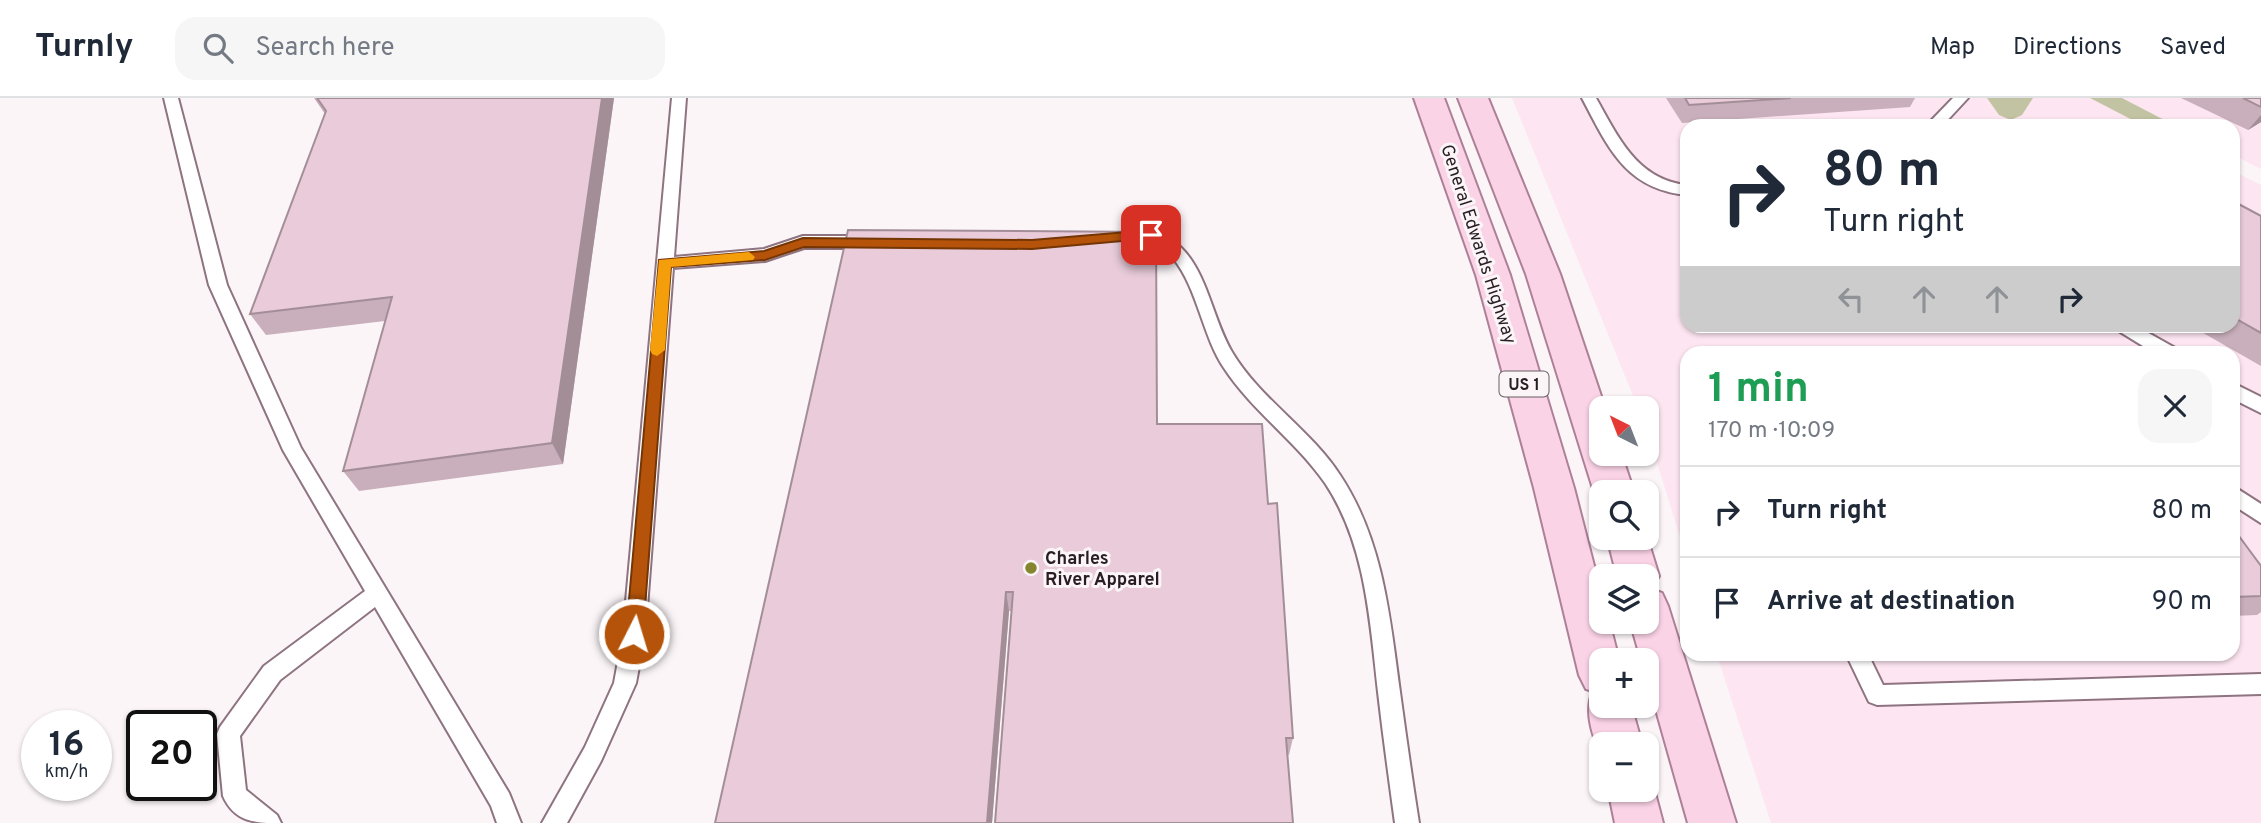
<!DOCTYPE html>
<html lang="en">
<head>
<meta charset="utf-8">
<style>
	body { margin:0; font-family:Overpass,sans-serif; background:#f6f6f7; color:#1f2937; height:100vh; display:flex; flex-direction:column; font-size:26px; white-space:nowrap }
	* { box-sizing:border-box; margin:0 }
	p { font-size:23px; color:#747a83 }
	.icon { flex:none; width:38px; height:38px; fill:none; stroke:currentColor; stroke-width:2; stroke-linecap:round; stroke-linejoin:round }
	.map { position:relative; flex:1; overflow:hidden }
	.drawer { position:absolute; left:1680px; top:248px; width:560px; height:315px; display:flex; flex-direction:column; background:#fff; border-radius:21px; box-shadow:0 2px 5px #0004 }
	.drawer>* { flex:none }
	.banner { position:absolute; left:1680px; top:21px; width:560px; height:214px; border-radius:21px; box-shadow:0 2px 5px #0004; background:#fff; color:#1f2937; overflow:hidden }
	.needle { width:46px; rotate:318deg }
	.tools { position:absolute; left:1589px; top:298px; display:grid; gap:14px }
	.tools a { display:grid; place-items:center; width:70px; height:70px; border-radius:14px; background:#fff; box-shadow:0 2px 5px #0004; font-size:35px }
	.speed { position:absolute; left:21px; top:612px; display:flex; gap:14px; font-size:35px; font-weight:700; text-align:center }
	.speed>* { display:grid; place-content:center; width:91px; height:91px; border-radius:50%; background:#fff; box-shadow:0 2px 5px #0004; line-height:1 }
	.speed small { font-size:18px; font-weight:400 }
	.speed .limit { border:4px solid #111; border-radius:10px; background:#fff; color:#111 }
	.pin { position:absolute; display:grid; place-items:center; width:60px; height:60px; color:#fff; margin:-30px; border-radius:14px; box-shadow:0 4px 10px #0006 }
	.me { position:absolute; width:77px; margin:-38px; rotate:5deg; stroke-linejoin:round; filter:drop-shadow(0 0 5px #0008) }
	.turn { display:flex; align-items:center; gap:24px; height:147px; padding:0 28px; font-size:32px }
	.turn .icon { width:91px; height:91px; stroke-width:2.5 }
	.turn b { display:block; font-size:49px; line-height:60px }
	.lanes { display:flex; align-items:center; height:66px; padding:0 28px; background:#0003; justify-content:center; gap:35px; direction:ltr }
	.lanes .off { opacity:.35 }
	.round { display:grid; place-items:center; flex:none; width:74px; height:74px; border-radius:21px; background:#f6f6f7 }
	.headline { display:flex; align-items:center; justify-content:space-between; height:119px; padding:0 28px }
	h1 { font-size:42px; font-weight:700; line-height:52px; color:#1e9e55 }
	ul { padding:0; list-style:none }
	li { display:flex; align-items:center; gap:21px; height:91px; padding:0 28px; border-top:2px solid #e0e1e3 }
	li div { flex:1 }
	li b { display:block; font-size:26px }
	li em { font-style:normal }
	header { display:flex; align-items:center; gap:42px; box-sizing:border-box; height:98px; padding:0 35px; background:#fff; border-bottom:2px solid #e0e1e3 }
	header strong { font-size:33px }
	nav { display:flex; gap:38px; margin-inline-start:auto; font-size:24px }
	.search { width:490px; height:63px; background:#f6f6f7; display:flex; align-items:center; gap:18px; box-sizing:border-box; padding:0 24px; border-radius:21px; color:#747a83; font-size:26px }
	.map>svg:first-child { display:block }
	.built { fill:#fde6f1 }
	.forest { fill:#c1c3a3 }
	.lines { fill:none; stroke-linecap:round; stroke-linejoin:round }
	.service-casing { stroke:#8e7380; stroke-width:4 }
	.primary-casing { stroke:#ae8097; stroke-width:4 }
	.service { fill:#fff; fill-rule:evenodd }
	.primary { fill:#fad3e6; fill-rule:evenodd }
	.wall { fill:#c8afbb }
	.shaded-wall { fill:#a38e98 }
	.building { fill:#e9cbd9; stroke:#a38e98; stroke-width:2 }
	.route { fill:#b45309; stroke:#753606; stroke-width:2 }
	.slow { fill:#f59e0b }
	.poi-dot { fill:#85852f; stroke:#fbf5f8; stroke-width:2.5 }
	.labels { text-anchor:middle; stroke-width:6; stroke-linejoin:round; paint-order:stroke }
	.shield { fill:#fbf5f8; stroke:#675e62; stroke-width:2 }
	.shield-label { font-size:16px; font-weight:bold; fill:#271d22 }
	.street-label { font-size:18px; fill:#271d22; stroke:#fbf5f8 }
	.poi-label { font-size:18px; font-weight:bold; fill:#271d22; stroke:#fbf5f8; text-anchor:start }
</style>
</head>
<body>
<header>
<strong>Turnly</strong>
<div class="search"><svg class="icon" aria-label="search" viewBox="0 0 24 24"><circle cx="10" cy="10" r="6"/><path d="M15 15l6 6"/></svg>Search here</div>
<nav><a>Map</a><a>Directions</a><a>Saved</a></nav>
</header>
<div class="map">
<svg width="2261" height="725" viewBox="0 0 2261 725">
	<rect width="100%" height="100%" fill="#fbf5f8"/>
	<g class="built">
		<path d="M1512,0H1987L1999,17H2022L2033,0H2090L2144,28H1687V228H2233V73L2261,87V725H1771L1717,557L2233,556V256H1687V461L1647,333V310H1638Z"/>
		<path d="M2122,0H2261V71L2233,57V28H2176Z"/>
	</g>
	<g class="forest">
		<path d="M1987,0H2033L2022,17L2011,22L1999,17Z"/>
		<path d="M2090,0H2122L2176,28H2144Z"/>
	</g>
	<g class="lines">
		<defs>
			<g id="service">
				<path d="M164,0H178L227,187L301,350L509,695L521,725H497L491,708L375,509L280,582L240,638L246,692L277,717L281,725C256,725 235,725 223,698L217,636L220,629L264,568L365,493L283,352L209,187Z"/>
				<path d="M672,0H686L674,159L764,151L803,138H871L879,144L871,150H804L765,163L673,170L645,536L636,585L601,663L567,725H542L585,649L614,585L623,536Z"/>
				<path d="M1582,0H1596C1618,39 1637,82 1687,87V97C1625,91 1608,49 1582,0Z"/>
				<path d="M1953,0H1968L1942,28H1926Z"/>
				<path d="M1150,132C1206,147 1207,212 1232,254C1260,301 1310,331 1340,377C1383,442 1390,519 1400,594C1406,638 1412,681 1419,725H1395C1389,681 1383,638 1378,594C1370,524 1366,446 1325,385C1296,343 1252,313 1224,270C1202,237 1198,191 1173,160C1166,153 1157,144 1147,143C1137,141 1130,147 1123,138L1131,133Z"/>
				<path d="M2114,228H2136L2177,251L2180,256H2156L2117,232Z"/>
				<path d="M2233,285L2261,299V315L2233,301Z"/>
				<path d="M2233,388L2261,406V425L2233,407Z"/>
				<path d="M1846,556H1868L1883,587L2261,576V596L1877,607L1869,604Z"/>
			</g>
			<g id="primary">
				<path d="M1414,0H1444L1510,177L1574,390L1601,495V523H1609L1619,562H1601V607H1631L1642,646H1601V657C1592,637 1584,613 1593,593L1586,591L1579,577L1534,390L1476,177Z"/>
				<path d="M1458,0H1488L1560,176L1605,310H1601V355H1621L1634,394H1601V405L1594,394L1526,176Z"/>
				<path d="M1607,439H1647L1659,478L1650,491L1662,495L1668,508L1736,725H1688L1647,580V562H1641L1630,523H1647V478H1617Z"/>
				<path d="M1647,675L1654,691L1663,725H1615L1608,691H1647Z"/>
			</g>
		</defs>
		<use href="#service" class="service-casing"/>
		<use href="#primary" class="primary-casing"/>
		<use href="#service" class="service"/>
		<use href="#primary" class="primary"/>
	</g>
	<g class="wall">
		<path d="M314,0H614L563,366L359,393L343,373L385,223L266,237L250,216L325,16Z"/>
		<path d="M1666,0H1915L1910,9L1682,25Z"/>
		<path d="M2181,0H2261V24L2248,32Z"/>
		<path d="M2233,103L2261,118V268L2191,228H2233Z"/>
		<path d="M1157,326L1268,406L1293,640L1289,657L1012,513H1009L992,725H715Z"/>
		<path d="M2233,430L2261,468V514L2257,517L2233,518Z"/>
	</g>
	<g class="shaded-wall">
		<path d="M602,0H614L563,366L552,345Z"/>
		<path d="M2261,17V24L2248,32Z"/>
		<path d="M1006,494L1009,513L992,725H987Z"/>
	</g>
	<g class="building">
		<path d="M317,0H602L552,345L343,373L392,199L250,216L326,13Z"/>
		<path d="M1685,0H1791L1689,7Z"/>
		<path d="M2243,0H2261V9Z"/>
		<path d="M2233,103L2261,118V235L2233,219Z"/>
		<path d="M848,132L1156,134L1157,326H1262L1268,406L1277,405L1293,640H1286L1293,725H995L1013,494H1006L987,725H715Z"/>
		<path d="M2233,430L2261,468V498L2233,499Z"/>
	</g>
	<path class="route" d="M1151,132L1158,137L1156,140L1032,151L804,149L765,162L671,169L643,536L641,541L634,543L628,541L626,536L659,162L764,153L803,140L1032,142Z"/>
	<path class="slow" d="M749,154L755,159L753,162L671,169L665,252L657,258L652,256L650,252L659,162Z"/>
	<circle class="poi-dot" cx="1031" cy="470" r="7"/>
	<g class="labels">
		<rect class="shield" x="1499.5" y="273.5" width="49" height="25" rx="5"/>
		<g class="shield-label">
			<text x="1524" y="292">US 1</text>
		</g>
		<g class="street-label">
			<text transform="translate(1479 146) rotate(72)" y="6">General Edwards Highway</text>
		</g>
		<g class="poi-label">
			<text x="1045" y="466">Charles<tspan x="1045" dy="21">River Apparel</tspan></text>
		</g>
	</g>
</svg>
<div class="tools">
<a><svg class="needle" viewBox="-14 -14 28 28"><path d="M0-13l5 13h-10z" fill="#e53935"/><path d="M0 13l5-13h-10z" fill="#747a83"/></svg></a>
<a><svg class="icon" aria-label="search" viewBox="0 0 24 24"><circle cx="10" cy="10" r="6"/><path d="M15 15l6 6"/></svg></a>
<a><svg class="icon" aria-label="layers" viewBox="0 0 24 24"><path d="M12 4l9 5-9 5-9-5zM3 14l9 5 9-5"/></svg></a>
<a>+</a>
<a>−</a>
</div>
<div class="speed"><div>16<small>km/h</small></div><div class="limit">20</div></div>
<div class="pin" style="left:1151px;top:137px;background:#d93025"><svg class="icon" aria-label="arrive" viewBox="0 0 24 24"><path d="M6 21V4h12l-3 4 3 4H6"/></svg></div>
<svg class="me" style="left:634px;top:536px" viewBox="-20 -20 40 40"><circle r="17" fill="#b45309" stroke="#fff" stroke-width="3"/><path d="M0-11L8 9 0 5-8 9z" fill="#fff"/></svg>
<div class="banner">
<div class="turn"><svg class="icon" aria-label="right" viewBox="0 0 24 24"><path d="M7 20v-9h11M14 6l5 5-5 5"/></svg><div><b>80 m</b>Turn right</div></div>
<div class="lanes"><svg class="icon off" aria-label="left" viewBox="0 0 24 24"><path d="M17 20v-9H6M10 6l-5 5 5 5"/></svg><svg class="icon off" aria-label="ahead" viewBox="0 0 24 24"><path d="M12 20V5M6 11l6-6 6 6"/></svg><svg class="icon off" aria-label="ahead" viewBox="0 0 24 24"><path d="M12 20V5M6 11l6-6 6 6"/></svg><svg class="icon" aria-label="right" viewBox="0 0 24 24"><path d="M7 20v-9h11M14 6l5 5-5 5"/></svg></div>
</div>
<section class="drawer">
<div class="headline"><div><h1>1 min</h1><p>170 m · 10:09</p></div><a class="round"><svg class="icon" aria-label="close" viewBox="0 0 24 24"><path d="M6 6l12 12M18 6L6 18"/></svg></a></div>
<ul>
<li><svg class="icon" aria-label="right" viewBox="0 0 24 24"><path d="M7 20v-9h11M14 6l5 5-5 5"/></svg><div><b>Turn right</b></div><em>80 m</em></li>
<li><svg class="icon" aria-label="arrive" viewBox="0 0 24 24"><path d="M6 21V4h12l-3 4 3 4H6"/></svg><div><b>Arrive at destination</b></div><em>90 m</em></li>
</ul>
</section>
</div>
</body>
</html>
